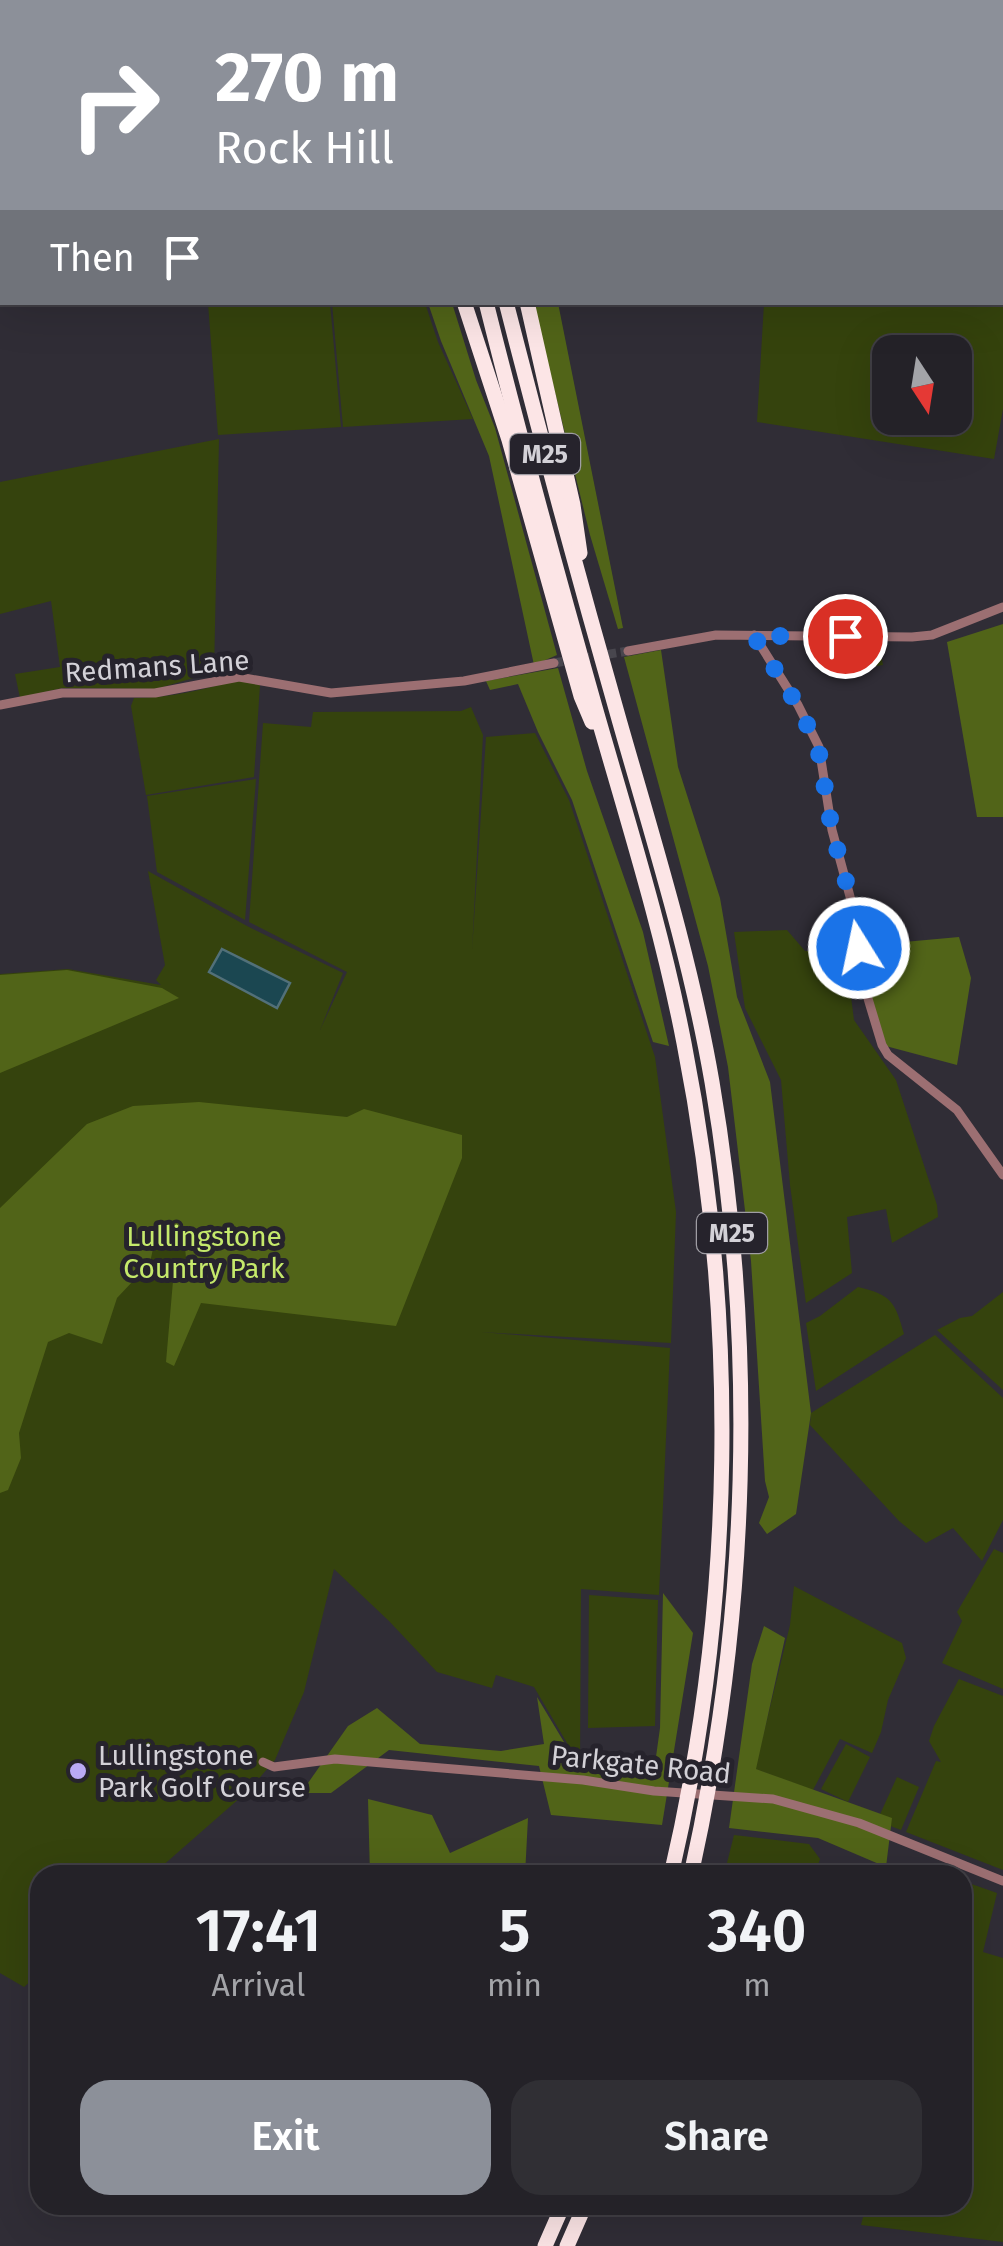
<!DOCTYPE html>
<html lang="en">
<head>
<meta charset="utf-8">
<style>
	body { margin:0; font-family:"Fira Sans",sans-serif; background:#302f34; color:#f1f3f6; height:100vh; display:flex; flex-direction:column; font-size:38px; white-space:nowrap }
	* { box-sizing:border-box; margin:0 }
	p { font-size:32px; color:#a3a4a8 }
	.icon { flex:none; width:55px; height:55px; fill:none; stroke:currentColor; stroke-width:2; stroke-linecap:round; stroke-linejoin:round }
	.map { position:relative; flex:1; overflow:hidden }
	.panel { position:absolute; left:30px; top:1865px; width:942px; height:350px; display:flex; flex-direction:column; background:#242228; border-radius:30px; box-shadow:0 10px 40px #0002,0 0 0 2px #413f45 }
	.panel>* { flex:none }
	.top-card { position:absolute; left:0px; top:0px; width:1005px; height:305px; box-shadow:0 10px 40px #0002,0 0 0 2px #413f45; background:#8c9099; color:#fff; overflow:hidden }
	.needle { width:65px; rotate:168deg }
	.buttons { position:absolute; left:872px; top:335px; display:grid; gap:20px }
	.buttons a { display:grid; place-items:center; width:100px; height:100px; border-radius:20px; background:#242228; box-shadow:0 10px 40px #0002,0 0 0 2px #413f45; font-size:50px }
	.pin { position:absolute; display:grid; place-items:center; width:85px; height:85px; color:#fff; margin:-42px; border:5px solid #fff; border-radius:50%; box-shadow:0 2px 10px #0007 }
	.me { position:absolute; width:110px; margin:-55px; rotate:350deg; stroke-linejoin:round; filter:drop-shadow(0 0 8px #0008) }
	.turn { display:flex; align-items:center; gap:35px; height:210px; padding:0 50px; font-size:45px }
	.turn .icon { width:130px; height:130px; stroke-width:2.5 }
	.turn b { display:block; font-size:70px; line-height:85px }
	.then { display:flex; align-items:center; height:95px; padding:0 50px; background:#0003; gap:20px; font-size:38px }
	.eta { display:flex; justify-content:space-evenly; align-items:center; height:170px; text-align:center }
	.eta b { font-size:60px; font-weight:600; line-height:70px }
	.button { display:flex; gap:20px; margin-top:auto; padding:20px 50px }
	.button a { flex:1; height:115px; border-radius:30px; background:#8c9099; color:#fff; font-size:40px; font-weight:600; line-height:115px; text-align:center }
	.button a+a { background:#302f34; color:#f1f3f6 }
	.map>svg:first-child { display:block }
	.green { fill:#35430d; fill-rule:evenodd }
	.forest { fill:#516418 }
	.water { fill:#1b4751; stroke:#527079; stroke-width:2.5 }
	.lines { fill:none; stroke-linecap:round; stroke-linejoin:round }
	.street-tunnel { stroke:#48464e; stroke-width:9; stroke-dasharray:9 4.5; stroke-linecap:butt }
	.street { stroke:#9c6f72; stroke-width:9 }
	.highway { stroke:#fce5e6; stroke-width:15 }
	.route { stroke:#1a73e8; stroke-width:18; stroke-dasharray:0 32.4 }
	.poi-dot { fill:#baaaf6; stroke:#26232c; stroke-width:4 }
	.labels { text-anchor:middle; stroke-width:10; stroke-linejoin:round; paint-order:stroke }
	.shield { fill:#26232c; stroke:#9f9da4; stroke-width:2.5 }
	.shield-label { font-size:25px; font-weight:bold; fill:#d3d1d7 }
	.street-label { font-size:28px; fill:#d3d1d7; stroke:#26232c }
	.park-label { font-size:28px; fill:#c5e96b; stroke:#26232c }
	.poi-label { font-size:28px; fill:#d3d1d7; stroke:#26232c; text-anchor:start }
</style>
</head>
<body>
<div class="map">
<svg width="1003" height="2246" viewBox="0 0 1003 2246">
	<rect width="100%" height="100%" fill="#302d36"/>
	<g class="green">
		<path d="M987,302L1003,304V409L994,459L757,422L764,303ZM890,352H955V418H890Z"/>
		<path d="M208,303H330L341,427L218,435Z"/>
		<path d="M332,303H425L438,342L473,419L343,427Z"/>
		<path d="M219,439L214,672L156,689L62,688L20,698L15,674L60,667L51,601L0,614V482Z"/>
		<path d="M839,649H880L883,665L844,670L841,667Z"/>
		<path d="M239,680L260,685L254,777L146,795L131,706L134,698C171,698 204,689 239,680Z"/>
		<path d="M471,707L483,735L472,951L486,737L535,733L569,800L655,1057L676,1212L671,1343L481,1332L670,1348L659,1595L581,1589L580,1765L534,1687L496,1675L492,1688L437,1672L389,1621L334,1569L304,1692L275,1760L249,1790L152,1875H40V1973L24,1987L0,1973V974L68,969L161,985L156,980L165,965L148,871L247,926L343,973L320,1030L347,972L249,922L263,723L311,727L313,712L461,711Z"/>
		<path d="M256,779L245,920L157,872L147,796Z"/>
		<path d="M787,930L805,951L845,950L854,1020L896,1080L937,1205L938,1217L892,1243L886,1209L847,1217L852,1273L806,1303L790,1185L781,1080L745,1008L734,932Z"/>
		<path d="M858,1287C892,1295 895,1302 904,1334L816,1391L806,1323L820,1316Z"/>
		<path d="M1003,1292V1390L937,1330L960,1318L972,1316Z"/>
		<path d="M935,1335L1003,1398V1520L982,1561L953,1528L926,1543L899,1521L810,1425L811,1413Z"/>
		<path d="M994,1549L1003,1553V1689L942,1663L962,1621L957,1612Z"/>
		<path d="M794,1586L902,1643L906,1658L888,1700L881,1732L872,1753L840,1739L813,1790L755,1769L790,1625Z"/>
		<path d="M589,1595L658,1600L655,1726L588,1728Z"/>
		<path d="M959,1679L1003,1696V1870L906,1832L936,1761L941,1762L929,1741L934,1726Z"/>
		<path d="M846,1744L870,1757L848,1802L821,1789Z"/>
		<path d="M897,1777L919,1787L901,1830L877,1821Z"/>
		<path d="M734,1835L809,1844L820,1859L815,1875H724Z"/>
		<path d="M963,1881L997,1893L983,1952L1003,1958V2242L861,2225L866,2205H962Z"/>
	</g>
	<g class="forest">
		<path d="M428,303H452L476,380L495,428L557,655L534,665L489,456L441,341Z"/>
		<path d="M533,303H558L623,628L618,629L590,535Z"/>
		<path d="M1003,624V817H977L947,642Z"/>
		<path d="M661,650L678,767L720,898L737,997L770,1082L811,1413L796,1514L767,1534L759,1523L769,1497L765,1481L751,1261L728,1067L708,966L624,657Z"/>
		<path d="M558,668L587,771L643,932L669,1046L653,1042L572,800L538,732L518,684L490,690L486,681Z"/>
		<path d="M959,937L971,978L957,1065L882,1045L862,969L871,945Z"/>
		<path d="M67,970L162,988L179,998L0,1073V975Z"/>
		<path d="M199,1102L347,1117L364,1109L462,1135V1158L396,1326L201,1303L174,1366L166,1362L173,1281L186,1258L184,1236L156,1234L150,1263L117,1298L102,1344L69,1333L48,1342L19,1433L21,1458L8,1490L0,1493V1208L87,1124L133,1106Z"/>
		<path d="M663,1593L693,1633L662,1825L551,1815L539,1766L389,1750L331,1793H301L348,1726L377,1708L420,1744L501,1751L544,1744L537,1697L579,1767L655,1764L660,1728Z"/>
		<path d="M764,1626L785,1638L756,1769L892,1818L886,1867L818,1838L729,1828L752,1664Z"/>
		<path d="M368,1799L432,1815L450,1853L528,1818L525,1875H370Z"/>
	</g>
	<path class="water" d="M222,949L290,983L277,1008L209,972Z"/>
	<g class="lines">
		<path class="street-tunnel" d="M554,663L628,651"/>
		<g class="street">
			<path d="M754,635L798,705L819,747L832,830L855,915L863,982L882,1045L888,1055L957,1110L1003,1175"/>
			<path d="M628,651L716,635L912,637L932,635L1003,607"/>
			<path d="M0,705L62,693H155L239,677L331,693L464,681L554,663"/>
			<path d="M263,1762L274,1767L335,1759L583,1780L654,1791L773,1799L859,1823L1003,1881"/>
		</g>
		<g class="highway">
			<path d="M359,0L360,2"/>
			<path d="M414,0V2"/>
			<path d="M434,0V2"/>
			<path d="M485,0V2"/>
			<path d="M464,302L509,440L581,696L592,722"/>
			<path d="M486,302C520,438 557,573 595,707C627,819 662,929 684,1043C738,1317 735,1602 671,1875"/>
			<path d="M506,302C542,443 580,583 620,723C654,842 691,960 712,1082C757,1346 749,1614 691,1875"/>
			<path d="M527,302L573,505L580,553"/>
			<path d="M545,2246L563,2205"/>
			<path d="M567,2246L585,2205"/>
		</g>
	</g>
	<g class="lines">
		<path class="route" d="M845,636H754L798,706L818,747L832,830L855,915L859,948"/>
	</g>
	<circle class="poi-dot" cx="78" cy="1771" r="10"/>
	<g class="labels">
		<g class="shield">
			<rect x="510" y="434" width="70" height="40" rx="8"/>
			<rect x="697" y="1213" width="70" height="40" rx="8"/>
		</g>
		<g class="shield-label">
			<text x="545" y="463">M25</text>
			<text x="732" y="1242">M25</text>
		</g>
		<g class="street-label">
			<text transform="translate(157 666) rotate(-4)" y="10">Redmans Lane</text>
			<text transform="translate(641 1764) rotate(6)" y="10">Parkgate Road</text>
		</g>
		<g class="park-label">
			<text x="204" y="1246">Lullingstone<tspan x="204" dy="32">Country Park</tspan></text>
		</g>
		<g class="poi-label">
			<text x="98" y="1765">Lullingstone<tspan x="98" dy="32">Park Golf Course</tspan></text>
		</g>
	</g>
</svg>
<div class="buttons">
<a><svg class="needle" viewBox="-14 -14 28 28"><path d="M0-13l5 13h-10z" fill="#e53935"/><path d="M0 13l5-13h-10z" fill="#a3a4a8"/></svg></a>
</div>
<div class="pin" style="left:845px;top:636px;background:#d93025"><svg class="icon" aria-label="arrive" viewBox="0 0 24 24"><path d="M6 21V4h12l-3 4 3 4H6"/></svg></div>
<svg class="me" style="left:859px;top:948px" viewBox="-20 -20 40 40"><circle r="17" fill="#1a73e8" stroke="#fff" stroke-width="3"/><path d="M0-11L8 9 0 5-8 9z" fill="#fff"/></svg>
<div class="top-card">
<div class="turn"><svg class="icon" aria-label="right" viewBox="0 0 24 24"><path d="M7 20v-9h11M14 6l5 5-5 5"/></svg><div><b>270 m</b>Rock Hill</div></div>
<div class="then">Then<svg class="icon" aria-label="arrive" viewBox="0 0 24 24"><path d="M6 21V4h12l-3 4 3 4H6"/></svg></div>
</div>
<section class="panel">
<div class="eta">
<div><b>17:41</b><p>Arrival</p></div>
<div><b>5</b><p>min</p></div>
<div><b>340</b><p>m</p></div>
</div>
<div class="button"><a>Exit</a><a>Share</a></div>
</section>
</div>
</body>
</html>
